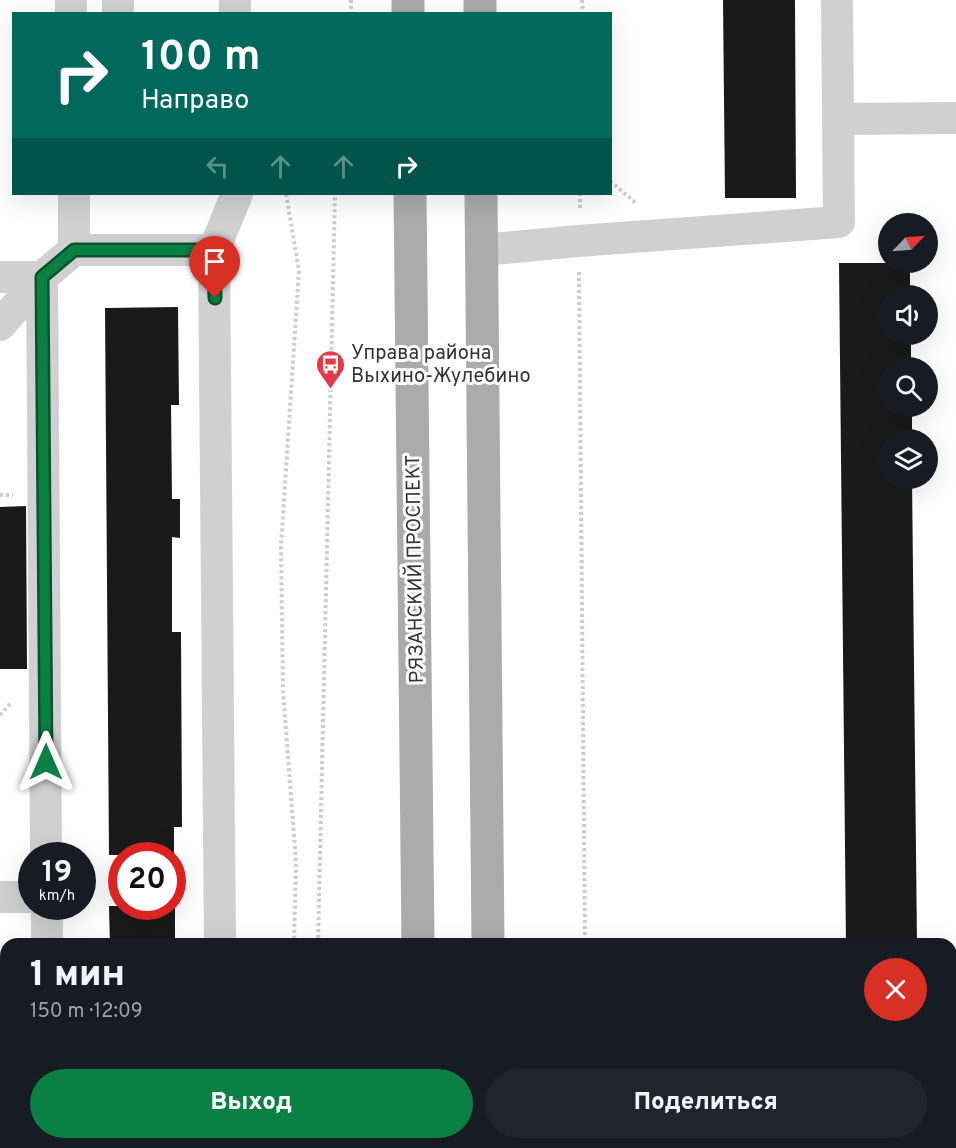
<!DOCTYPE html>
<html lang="ru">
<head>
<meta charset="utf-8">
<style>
	body { margin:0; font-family:Overpass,sans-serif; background:#20242c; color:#f1f3f6; height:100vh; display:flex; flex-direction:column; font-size:22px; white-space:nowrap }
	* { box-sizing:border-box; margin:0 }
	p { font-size:20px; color:#9ea1a6 }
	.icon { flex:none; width:33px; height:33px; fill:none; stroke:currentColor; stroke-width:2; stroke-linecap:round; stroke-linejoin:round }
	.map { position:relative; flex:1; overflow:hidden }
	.sheet { position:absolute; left:0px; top:938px; width:957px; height:212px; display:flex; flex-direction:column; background:#171b24; border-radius:18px 18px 0 0; box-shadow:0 6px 24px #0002 }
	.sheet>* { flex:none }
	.hud { position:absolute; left:12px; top:12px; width:600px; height:183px; border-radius:0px; box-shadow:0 6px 24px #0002; background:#00695c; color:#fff; overflow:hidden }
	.needle { width:39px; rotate:65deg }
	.buttons { position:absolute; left:878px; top:213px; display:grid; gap:12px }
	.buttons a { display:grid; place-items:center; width:60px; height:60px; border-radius:50%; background:#171b24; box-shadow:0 6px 24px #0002; font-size:30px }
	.speed { position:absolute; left:18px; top:842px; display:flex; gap:12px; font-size:30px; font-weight:700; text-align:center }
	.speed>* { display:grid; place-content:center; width:78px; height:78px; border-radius:50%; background:#171b24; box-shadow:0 6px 24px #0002; line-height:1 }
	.speed small { font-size:15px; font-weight:400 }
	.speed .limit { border:9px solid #d22; background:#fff; color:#111 }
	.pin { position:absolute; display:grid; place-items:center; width:51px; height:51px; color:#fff; margin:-62px -26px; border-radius:50% 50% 50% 0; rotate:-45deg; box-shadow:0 0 6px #0007 }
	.pin .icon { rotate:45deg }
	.me { position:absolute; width:66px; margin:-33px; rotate:0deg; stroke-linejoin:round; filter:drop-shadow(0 0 4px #0008) }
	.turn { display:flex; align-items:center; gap:21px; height:126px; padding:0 30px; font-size:27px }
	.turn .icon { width:78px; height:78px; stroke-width:2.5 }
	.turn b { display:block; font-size:42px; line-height:51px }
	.lanes { display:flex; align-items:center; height:57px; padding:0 30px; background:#0003; justify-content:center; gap:30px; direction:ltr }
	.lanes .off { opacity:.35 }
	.round { display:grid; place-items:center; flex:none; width:63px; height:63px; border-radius:32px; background:#20242c }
	.headline { display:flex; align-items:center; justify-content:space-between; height:102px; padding:0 30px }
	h1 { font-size:36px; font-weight:800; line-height:45px }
	.cta { display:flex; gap:12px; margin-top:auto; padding:12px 30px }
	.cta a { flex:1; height:69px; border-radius:36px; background:#0b8043; color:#fff; font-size:24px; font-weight:800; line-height:69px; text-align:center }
	.cta a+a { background:#20242c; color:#f1f3f6 }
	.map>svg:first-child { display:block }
	.building { fill:#1a1a1a }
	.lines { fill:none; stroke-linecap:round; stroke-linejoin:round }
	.path { stroke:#cdcdcd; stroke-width:4; stroke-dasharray:3 3; stroke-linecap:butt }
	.minor { stroke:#d0d0d0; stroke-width:32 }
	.major { stroke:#ababab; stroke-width:33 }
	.route-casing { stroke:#07532c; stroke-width:15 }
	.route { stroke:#0b8043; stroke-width:10 }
	.labels { text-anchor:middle; stroke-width:6; stroke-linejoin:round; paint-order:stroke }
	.poi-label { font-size:20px; fill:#333; stroke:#fff; text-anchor:start }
	.street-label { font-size:20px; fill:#333; stroke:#fff }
</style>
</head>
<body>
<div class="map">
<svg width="956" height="1148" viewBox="0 0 956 1148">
	<rect width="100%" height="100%" fill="#fff"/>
	<g class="building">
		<path d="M723,0H795L796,198H725Z"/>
		<path d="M839,263H910V296H888V334H911V368H888V406H912V440H888V478H912L917,944H846Z"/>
		<path d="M178,307L179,405H171L172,499H180V538L172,537V632H181L182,827H174V855H109L105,308Z"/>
		<path d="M26,506L27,669H0V507Z"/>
		<path d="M109,906H175V944H110Z"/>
	</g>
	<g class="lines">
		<g class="path">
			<path d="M351,0V14"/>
			<path d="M582,0L583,14"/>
			<path d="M610,181L637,204"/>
			<path d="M286,194L299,271L281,546L283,690L296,862L294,944"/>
			<path d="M580,208V194"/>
			<path d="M579,272L585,944"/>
			<path d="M0,495H13"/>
			<path d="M0,715L12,702"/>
			<path d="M318,944L335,194"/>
			<path d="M0,972L6,963"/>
			<path d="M587,1143V1148"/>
			<path d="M287,1148L288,1143"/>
			<path d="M313,1148V1143"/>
		</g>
		<g class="minor">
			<path d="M71,0V14"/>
			<path d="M118,0V12"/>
			<path d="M235,0V14"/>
			<path d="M838,119L956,118"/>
			<path d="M74,194V250"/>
			<path d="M482,250L578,241L839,222L837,0"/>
			<path d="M0,277H42L74,250H214"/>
			<path d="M42,277L46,855"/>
			<path d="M0,325L42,277"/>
			<path d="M0,897H32"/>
			<path d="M47,906V944"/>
			<path d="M220,944L214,250L237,194"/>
			<path d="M48,1143V1148"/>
			<path d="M221,1143V1148"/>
		</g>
		<g class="major">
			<path d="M408,0V14"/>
			<path d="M480,0V14"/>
			<path d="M410,194L418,944"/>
			<path d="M481,194L488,944"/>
			<path d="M420,1143V1148"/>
			<path d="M489,1143V1148"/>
		</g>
	</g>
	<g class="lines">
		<defs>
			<path id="route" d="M46,762L42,277L74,250H214L215,298"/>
		</defs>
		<use href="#route" class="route-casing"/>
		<use href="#route" class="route"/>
	</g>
	<defs>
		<symbol id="bus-pin" viewBox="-11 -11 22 30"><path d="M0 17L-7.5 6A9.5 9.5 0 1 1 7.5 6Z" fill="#e63946" stroke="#fff"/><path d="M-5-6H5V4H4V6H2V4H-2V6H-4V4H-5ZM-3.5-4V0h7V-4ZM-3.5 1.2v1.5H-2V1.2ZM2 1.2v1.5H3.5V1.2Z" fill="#fff"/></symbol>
	</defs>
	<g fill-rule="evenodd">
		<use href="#bus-pin" x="314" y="348" width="33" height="45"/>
	</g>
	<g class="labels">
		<g class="poi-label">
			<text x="351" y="359">Управа района<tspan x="351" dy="23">Выхино-Жулебино</tspan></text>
		</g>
		<g class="street-label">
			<text transform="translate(414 569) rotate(-91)" y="7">РЯЗАНСКИЙ ПРОСПЕКТ</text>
		</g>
	</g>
</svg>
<div class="buttons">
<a><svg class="needle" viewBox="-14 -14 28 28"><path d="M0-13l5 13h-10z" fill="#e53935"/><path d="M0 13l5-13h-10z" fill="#9ea1a6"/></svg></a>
<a><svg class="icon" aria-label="sound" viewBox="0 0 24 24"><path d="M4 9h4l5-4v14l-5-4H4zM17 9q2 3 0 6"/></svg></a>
<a><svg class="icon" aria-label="search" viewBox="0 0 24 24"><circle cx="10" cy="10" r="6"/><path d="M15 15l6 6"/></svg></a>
<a><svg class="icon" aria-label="layers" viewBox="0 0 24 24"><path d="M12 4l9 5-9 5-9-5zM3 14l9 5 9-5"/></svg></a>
</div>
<div class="speed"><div>19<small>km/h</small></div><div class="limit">20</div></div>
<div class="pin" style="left:215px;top:298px;background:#d93025"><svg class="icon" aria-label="arrive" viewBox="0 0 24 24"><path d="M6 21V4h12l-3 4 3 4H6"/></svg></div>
<svg class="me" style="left:46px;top:762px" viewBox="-20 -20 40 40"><path d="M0-17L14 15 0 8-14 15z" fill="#0b8043" stroke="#fff" stroke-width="4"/></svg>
<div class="hud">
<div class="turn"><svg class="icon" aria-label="right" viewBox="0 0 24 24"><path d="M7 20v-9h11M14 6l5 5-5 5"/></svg><div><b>100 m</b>Направо</div></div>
<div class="lanes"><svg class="icon off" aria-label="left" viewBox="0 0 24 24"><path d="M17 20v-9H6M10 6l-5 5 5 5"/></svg><svg class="icon off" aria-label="ahead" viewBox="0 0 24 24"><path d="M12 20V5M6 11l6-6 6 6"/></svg><svg class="icon off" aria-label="ahead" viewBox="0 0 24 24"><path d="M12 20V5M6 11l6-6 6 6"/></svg><svg class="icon" aria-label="right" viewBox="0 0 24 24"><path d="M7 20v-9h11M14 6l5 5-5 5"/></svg></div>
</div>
<section class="sheet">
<div class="headline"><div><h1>1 мин</h1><p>150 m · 12:09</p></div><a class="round" style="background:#d93025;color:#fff"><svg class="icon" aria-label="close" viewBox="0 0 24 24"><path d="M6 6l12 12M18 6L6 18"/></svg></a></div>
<div class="cta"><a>Выход</a><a>Поделиться</a></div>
</section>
</div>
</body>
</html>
